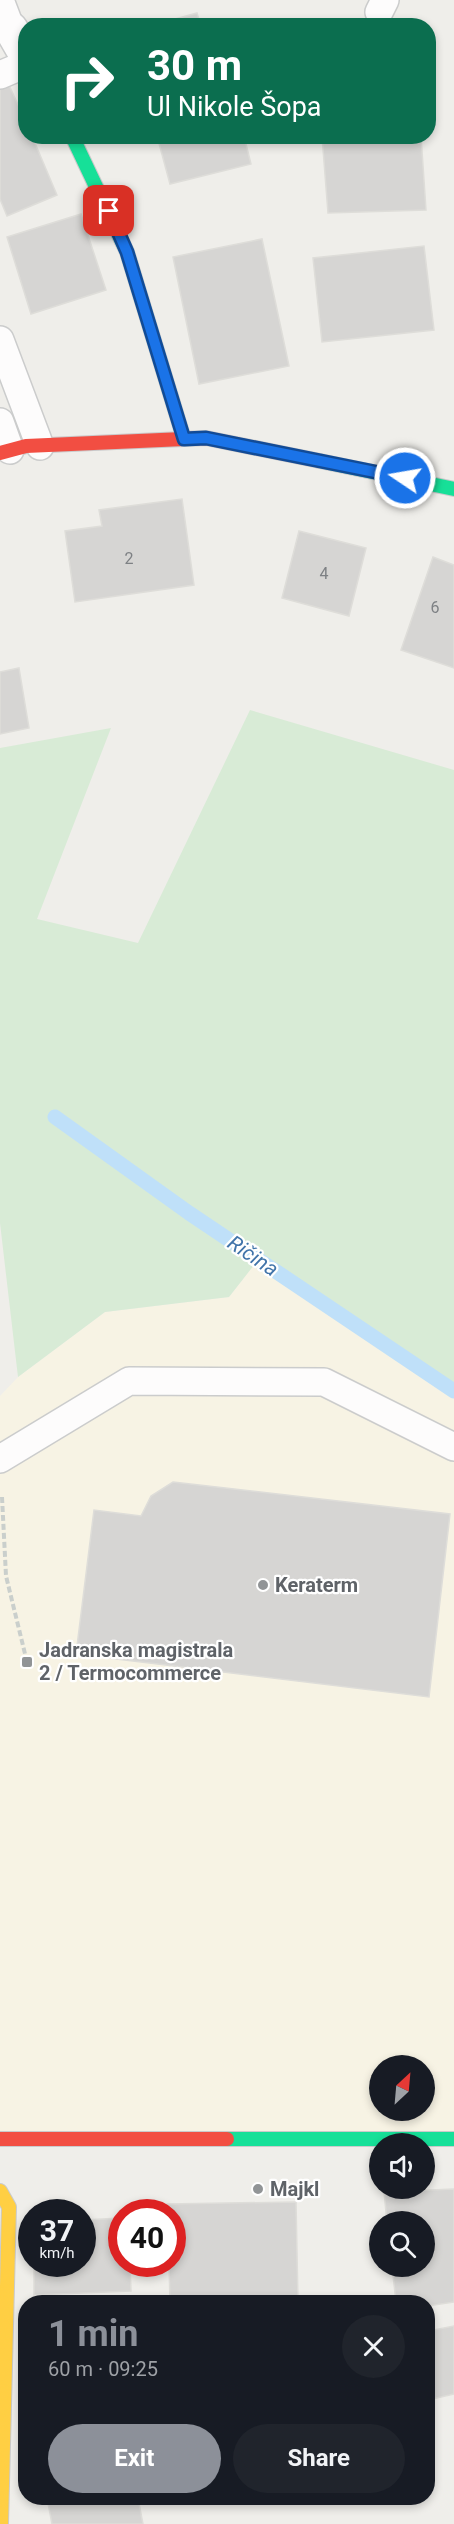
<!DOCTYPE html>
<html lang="en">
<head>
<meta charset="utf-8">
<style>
	body { margin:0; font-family:Roboto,sans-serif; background:#20242c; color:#f1f3f6; height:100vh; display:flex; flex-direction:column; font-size:22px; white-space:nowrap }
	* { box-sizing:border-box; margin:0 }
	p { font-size:20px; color:#9ea1a6 }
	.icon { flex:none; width:33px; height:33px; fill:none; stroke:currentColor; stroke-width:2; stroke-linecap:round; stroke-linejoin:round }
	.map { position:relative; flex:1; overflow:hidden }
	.side { position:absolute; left:18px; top:2295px; width:417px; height:210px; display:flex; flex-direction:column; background:#171b24; border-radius:24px; box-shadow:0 3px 9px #0003 }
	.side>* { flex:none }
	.banner { position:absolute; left:18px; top:18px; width:418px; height:126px; border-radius:24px; box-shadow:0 3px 9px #0003; background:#0b6e4f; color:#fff; overflow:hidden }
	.needle { width:39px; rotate:26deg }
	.tools { position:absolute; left:369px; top:2055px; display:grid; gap:12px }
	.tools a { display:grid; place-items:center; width:66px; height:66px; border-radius:50%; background:#171b24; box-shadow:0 3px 9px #0003; font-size:30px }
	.speed { position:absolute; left:18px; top:2199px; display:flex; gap:12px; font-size:30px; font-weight:700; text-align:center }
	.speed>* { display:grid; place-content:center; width:78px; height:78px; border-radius:50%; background:#171b24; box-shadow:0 3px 9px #0003; line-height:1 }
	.speed small { font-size:15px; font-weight:400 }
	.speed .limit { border:9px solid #d22; background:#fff; color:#111 }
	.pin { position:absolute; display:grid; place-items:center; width:51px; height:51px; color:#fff; margin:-26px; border-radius:12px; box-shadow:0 3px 9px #0006 }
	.me { position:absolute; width:66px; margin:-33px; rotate:282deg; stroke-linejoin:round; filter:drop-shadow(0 0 4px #0008) }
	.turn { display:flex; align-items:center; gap:21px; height:126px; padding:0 30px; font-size:27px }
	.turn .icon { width:78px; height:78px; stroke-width:2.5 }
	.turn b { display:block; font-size:42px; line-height:51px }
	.round { display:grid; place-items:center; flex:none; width:63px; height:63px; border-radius:32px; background:#20242c }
	.summary { display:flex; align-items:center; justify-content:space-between; height:102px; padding:0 30px }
	h1 { font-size:36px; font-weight:700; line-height:45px; color:#8c9099 }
	.action { display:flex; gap:12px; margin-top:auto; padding:12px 30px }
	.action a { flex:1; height:69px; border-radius:36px; background:#8c9099; color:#fff; font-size:24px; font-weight:700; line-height:69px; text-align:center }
	.action a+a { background:#20242c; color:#f1f3f6 }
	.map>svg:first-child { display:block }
	.commercial { fill:#f7f3e4; fill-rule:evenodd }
	.green { fill:#d8ebd6 }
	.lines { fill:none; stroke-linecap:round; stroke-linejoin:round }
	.stream { stroke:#bfe0f9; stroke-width:15 }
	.building { fill:#d6d5d3; stroke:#deddd9; stroke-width:1.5 }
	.lane-casing { stroke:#cbcccc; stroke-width:30 }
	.street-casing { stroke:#cbcccc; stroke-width:36 }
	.fast-casing { stroke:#cacacb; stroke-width:16 }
	.slow-casing { stroke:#cacacb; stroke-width:16 }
	.jam-casing { stroke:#cacacb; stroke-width:16 }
	.path { stroke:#cacfcc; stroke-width:4; stroke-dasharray:6 3; stroke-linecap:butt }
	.lane { stroke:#fdfcfc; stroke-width:27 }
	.street { stroke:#fdfcfc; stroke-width:33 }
	.fast { stroke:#16e098; stroke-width:14 }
	.slow { stroke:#ffcf43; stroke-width:14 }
	.jam { stroke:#f24e42; stroke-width:14 }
	.route-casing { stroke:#114b97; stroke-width:15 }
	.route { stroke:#1a73e8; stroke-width:10 }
	.poi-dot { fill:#919496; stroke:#fff; stroke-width:2 }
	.labels { text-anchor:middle; stroke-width:4.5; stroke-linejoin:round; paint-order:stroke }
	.number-label { font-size:16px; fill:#7e8184 }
	.poi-label { font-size:20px; font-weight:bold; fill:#5f6368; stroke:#fff; text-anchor:start }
	.water-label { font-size:21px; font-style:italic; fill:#4174aa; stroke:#fff }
</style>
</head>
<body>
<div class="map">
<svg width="454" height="2524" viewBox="0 0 454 2524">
	<rect width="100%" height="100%" fill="#efeeea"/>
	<path class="commercial" d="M258,1260L454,1391V2139H0V1396L18,1377L105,1312L229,1297ZM380,2066H424V2110H380Z"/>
	<path class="green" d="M250,710L454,770V1391L258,1260L229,1297L105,1312L18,1377L0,1223V748L111,728L37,919L138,943Z"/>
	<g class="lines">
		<path class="stream" d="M55,1117L189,1213L454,1391"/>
	</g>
	<g class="building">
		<path d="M197,13L201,26H150Z"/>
		<path d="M9,85L26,122V136H32L57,195L7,216L0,199V89Z"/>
		<path d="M157,136H244L251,164L170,184Z"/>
		<path d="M322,136H421L426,210L328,213Z"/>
		<path d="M81,214L106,290L31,314L7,237Z"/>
		<path d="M262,239L289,366L199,384L173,257Z"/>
		<path d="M424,246L434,330L322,342L313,258Z"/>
		<path d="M182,499L194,585L75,602L65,531L102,526L99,510Z"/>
		<path d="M299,531L366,548L349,616L282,598Z"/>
		<path d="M433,557L454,565V668L401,650Z"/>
		<path d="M19,668L29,728L0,734V672Z"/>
		<path d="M173,1482L450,1514L429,1697L76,1654L94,1510L141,1516L151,1496Z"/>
		<path d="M454,2189V2302L428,2306V2302H396L392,2266H424V2222H387L384,2192Z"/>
		<path d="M296,2202L298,2302H170L169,2264H172V2212H167V2204Z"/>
		<path d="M122,2218V2264H130L131,2291L34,2295V2264H82V2220Z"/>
		<path d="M454,2326V2394L428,2400V2331Z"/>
		<path d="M47,2498H138L143,2524H52Z"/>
	</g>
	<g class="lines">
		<defs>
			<g id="lane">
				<path d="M0,0L11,29"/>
				<path d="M379,12L385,0"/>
				<path d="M0,75L26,64"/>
				<path d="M0,340L40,446"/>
				<path d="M0,422L10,450"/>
				<path d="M0,1459L129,1381L324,1382L454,1447"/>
			</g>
			<path id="street" d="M11,29L26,55"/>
			<g id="fast">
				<path d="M72,136L127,252L184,439"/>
				<path d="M320,461L454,489"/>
				<path d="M227,2139H454"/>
			</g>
			<path id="slow" d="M0,2191L9,2207L1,2524"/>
			<g id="jam">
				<path d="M0,453L26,446L206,438L320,461"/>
				<path d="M0,2139H227"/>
			</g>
		</defs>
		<use href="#lane" class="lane-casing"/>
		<use href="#street" class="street-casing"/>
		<use href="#fast" class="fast-casing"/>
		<use href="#slow" class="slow-casing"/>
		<use href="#jam" class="jam-casing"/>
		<path class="path" d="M2,1497L6,1576L27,1662"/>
		<use href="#lane" class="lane"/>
		<use href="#street" class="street"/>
		<use href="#fast" class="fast"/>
		<use href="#slow" class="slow"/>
		<use href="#jam" class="jam"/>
	</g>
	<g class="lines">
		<defs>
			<path id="route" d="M109,211L127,252L184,439L206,438L405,478"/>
		</defs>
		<use href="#route" class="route-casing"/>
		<use href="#route" class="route"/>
	</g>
	<g class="poi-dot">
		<circle cx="263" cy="1585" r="6"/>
		<rect x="21" y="1656" width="12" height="12" rx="3"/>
		<circle cx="258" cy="2189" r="6"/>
	</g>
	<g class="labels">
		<g class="number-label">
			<text x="129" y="564">2</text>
			<text x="324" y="579">4</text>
			<text x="435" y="613">6</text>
		</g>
		<g class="poi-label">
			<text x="275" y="1592">Keraterm</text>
			<text x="39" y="1657">Jadranska magistrala<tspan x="39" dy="23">2 / Termocommerce</tspan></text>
			<text x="270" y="2196">Majkl</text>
		</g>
		<g class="water-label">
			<text transform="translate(253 1256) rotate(34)" y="7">Ričina</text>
		</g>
	</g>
</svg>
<div class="tools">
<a><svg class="needle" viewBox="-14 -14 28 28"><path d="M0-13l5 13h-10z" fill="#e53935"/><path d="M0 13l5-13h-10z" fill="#9ea1a6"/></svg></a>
<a><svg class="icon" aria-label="sound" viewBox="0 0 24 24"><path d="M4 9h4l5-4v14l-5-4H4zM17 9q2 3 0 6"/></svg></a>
<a><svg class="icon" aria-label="search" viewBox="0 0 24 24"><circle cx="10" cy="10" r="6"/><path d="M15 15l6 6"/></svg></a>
</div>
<div class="speed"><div>37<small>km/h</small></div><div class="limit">40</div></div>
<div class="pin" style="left:109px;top:211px;background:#d93025"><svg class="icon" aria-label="arrive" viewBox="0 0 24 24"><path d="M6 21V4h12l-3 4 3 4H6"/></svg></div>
<svg class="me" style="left:405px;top:478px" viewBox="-20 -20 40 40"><circle r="17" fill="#1a73e8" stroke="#fff" stroke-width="3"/><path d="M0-11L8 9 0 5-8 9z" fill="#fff"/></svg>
<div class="banner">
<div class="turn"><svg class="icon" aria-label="right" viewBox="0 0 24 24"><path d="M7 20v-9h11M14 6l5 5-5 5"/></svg><div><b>30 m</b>Ul Nikole Šopa</div></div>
</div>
<section class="side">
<div class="summary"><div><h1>1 min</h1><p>60 m · 09:25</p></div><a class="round"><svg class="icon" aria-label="close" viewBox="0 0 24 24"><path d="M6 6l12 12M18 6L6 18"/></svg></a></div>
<div class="action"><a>Exit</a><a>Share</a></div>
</section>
</div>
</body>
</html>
